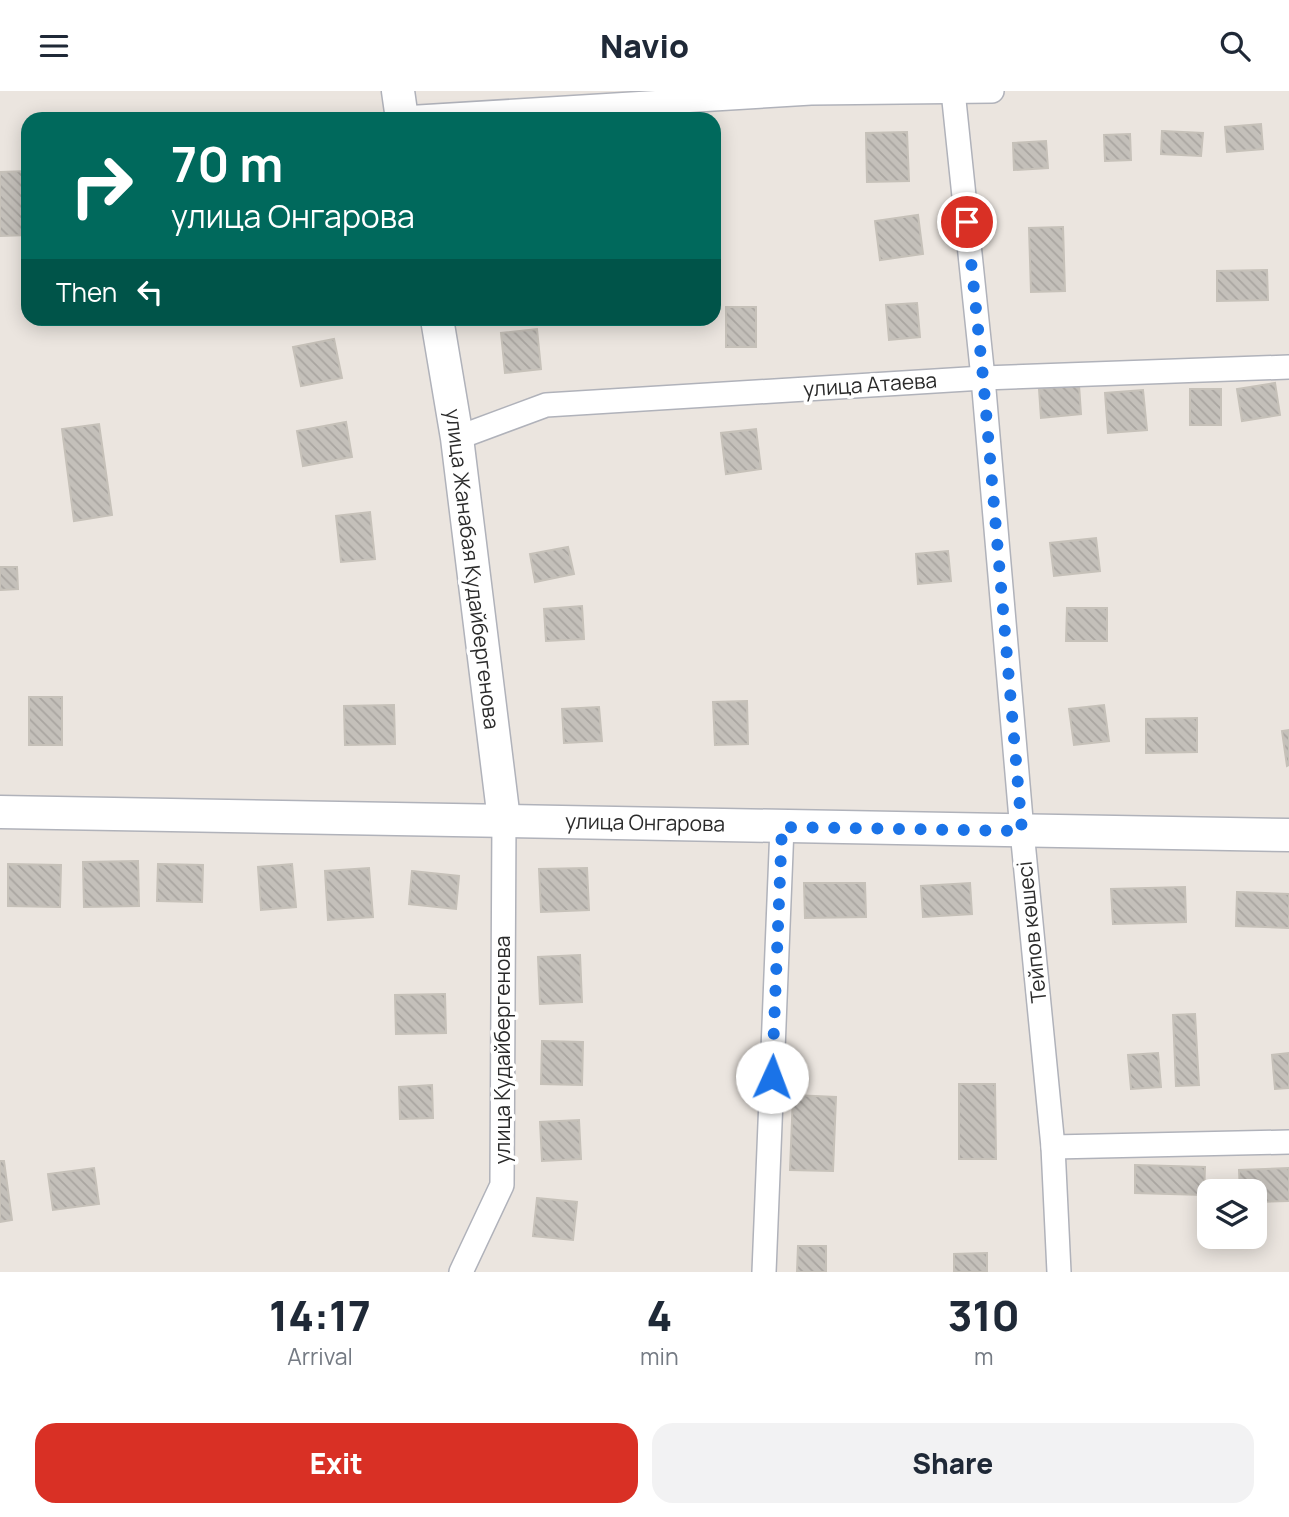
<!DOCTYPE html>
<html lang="en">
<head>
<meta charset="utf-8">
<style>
	body { margin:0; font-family:Manrope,sans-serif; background:#f2f2f3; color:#1f2937; height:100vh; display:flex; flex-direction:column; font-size:26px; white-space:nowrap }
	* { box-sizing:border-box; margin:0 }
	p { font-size:23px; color:#747a83 }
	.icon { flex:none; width:38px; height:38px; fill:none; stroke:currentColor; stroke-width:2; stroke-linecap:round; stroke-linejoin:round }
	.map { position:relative; height:1181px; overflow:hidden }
	.side { display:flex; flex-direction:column; background:#fff; flex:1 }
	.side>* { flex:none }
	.banner { position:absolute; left:21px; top:21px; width:700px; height:214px; border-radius:21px; box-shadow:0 4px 18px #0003; background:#00695c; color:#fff; overflow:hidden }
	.buttons { position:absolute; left:1197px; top:1088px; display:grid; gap:14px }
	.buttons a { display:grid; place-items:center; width:70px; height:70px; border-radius:14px; background:#fff; box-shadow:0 4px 18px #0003; font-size:35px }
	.pin { position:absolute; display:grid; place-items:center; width:60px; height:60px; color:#fff; margin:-30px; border:4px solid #fff; border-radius:50%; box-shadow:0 2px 7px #0007 }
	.me { position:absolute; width:77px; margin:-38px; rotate:2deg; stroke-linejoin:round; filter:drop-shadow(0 0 5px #0008) }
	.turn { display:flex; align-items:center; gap:24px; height:147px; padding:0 35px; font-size:32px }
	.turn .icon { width:91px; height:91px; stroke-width:2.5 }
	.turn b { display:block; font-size:49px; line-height:60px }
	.then { display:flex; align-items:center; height:66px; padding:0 35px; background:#0003; gap:14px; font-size:26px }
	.eta { display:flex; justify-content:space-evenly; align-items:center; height:119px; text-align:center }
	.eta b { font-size:42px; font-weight:800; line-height:49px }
	.action { display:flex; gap:14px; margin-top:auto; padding:14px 35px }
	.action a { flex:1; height:80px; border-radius:21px; background:#d93025; color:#fff; font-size:28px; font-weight:800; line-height:80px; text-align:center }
	.action a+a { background:#f2f2f3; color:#1f2937 }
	header { display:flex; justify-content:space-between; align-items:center; height:91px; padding:0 35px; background:#fff; font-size:32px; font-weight:800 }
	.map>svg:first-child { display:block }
	.building { fill:url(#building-back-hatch); stroke:#c6c1b9; stroke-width:2 }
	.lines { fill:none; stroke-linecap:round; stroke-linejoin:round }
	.street-casing { stroke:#b0b2ba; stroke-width:26 }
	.secondary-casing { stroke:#b0b2ba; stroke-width:35 }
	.street { stroke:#fff; stroke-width:23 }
	.secondary { stroke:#fff; stroke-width:32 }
	.route { stroke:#1a73e8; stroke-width:12; stroke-dasharray:0 21.6 }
	.labels { text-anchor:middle; stroke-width:7; stroke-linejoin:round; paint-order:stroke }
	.street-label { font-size:21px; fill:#2b2b2b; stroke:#fff }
</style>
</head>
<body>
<header><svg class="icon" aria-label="menu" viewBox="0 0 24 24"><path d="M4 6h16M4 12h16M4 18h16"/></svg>Navio<svg class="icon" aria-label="search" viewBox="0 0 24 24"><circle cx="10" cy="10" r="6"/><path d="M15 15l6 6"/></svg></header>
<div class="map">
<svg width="1289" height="1181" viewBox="0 0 1289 1181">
	<defs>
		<pattern id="building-back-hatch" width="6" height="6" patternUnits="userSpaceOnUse" patternTransform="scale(1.75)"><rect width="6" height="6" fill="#c4c0ba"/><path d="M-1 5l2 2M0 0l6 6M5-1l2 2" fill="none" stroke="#a9a5a0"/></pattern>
	</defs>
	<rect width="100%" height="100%" fill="#ebe5df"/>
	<g class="building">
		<path d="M1261,33L1263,58L1227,61L1225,36Z"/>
		<path d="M1162,40L1203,42L1201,65L1161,63Z"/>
		<path d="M907,41L909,90L867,91L866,42Z"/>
		<path d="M1130,43L1131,69L1105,70L1104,44Z"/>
		<path d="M1046,50L1048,77L1014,79L1013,52Z"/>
		<path d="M28,80V144L0,145V81Z"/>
		<path d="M918,124L923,163L880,169L875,130Z"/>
		<path d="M1063,136L1065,200L1031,201L1029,137Z"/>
		<path d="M1267,179L1268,209L1217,210V180Z"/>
		<path d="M917,212L920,246L889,249L886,214Z"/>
		<rect x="726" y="216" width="30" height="40"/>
		<path d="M537,238L541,278L505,282L501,242Z"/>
		<path d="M334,248L342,287L301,295L293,256Z"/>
		<path d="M1275,292L1280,324L1242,330L1237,298Z"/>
		<path d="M1079,294L1081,323L1041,327L1039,298Z"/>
		<rect x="1190" y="298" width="31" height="36"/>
		<path d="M1143,299L1147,339L1108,342L1105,302Z"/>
		<path d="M346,331L352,366L303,375L297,340Z"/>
		<path d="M99,333L112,424L74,430L62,338Z"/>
		<path d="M756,338L761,378L726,383L721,342Z"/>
		<path d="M370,421L375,468L341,471L336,425Z"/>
		<path d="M1096,447L1100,480L1054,485L1050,452Z"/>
		<path d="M568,456L574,483L535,491L530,463Z"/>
		<path d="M948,460L951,490L918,493L916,463Z"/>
		<path d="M0,476H17L18,498L0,499Z"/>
		<path d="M582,515L584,548L546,550L544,518Z"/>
		<path d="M1067,517H1107V550H1066Z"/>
		<rect x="29" y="606" width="33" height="48"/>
		<path d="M747,610L748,653L715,654L713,611Z"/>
		<path d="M394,614L395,653L345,654L344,615Z"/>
		<path d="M1104,614L1109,650L1074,654L1069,618Z"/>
		<path d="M599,616L602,650L564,652L562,618Z"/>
		<path d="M1197,627V661L1146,662V628Z"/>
		<path d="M1289,639V674L1287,675L1282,640Z"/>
		<path d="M138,770L139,815L84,816L83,771Z"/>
		<path d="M8,773L61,774L60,816L8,815Z"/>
		<path d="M158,773L203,774L202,811L157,810Z"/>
		<path d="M292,773L296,816L261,819L258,776Z"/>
		<path d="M369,777L373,826L328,829L325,780Z"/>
		<path d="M587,777L589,819L541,821L539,778Z"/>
		<path d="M412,780L459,785L456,818L409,813Z"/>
		<path d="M804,792H865L866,826L805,827Z"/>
		<path d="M970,792L972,823L923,826L921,795Z"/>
		<path d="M1185,796L1186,831L1113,833L1111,798Z"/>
		<path d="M1237,801L1289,803V837L1236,835Z"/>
		<path d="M580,864L582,911L540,913L538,866Z"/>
		<path d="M445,903L446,942L396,943L395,904Z"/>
		<path d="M1195,923L1199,994L1176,995L1173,924Z"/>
		<path d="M542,950L583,951L582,994L541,993Z"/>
		<path d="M1158,962L1161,996L1131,998L1128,964Z"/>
		<path d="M1289,962V997L1275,998L1272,964Z"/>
		<path d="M959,993H995L996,1068H959Z"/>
		<path d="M432,994L433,1027L400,1028L399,996Z"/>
		<path d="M793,1004L836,1006L833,1080L790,1079Z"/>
		<path d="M579,1029L581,1068L542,1070L540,1031Z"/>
		<path d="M0,1070H4L12,1129L0,1131Z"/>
		<path d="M1135,1074L1205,1076L1204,1104L1135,1102Z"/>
		<path d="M94,1077L99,1113L53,1119L48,1083Z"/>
		<path d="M1289,1077V1110L1255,1111V1101H1240L1239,1079Z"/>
		<path d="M537,1107L577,1111L573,1149L533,1145Z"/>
		<path d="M798,1155H826V1181H797Z"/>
		<path d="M987,1162V1181H954V1163Z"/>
	</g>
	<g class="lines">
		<defs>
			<g id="street">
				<path d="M953,0L983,287L1022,740L1053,1056L1059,1181"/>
				<path d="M402,27L811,2L992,0"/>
				<path d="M457,347L546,314L983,287L1289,276"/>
				<path d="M1053,1056L1289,1051"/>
				<path d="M461,1181L502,1094L504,729"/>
				<path d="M764,1181L782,736"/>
			</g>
			<g id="secondary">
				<path d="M398,0L402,28"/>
				<path d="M437,228L457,347L504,729"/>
				<path d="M0,721L1289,744"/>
			</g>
		</defs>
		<use href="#street" class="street-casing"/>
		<use href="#secondary" class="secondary-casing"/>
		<use href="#street" class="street"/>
		<use href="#secondary" class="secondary"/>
	</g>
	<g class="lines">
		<path class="route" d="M772,986L782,736L1022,740L983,286L967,131"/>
	</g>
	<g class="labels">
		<g class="street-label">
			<text transform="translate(870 294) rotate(-4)" y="7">улица Атаева</text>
			<text transform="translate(472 478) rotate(83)" y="7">улица Жанабая Кудайбергенова</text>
			<text transform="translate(645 732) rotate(1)" y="7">улица Онгарова</text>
			<text transform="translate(1032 841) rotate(-96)" y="7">Тейпов көшесі</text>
			<text transform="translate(503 959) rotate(-90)" y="7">улица Кудайбергенова</text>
		</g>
	</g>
</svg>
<div class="buttons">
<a><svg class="icon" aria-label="layers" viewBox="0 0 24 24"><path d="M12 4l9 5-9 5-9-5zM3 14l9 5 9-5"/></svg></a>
</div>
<div class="pin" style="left:967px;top:131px;background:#d93025"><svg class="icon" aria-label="arrive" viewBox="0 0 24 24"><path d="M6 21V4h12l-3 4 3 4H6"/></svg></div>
<svg class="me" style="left:772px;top:986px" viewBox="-20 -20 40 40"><circle r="19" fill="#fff"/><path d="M0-13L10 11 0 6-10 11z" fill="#1a73e8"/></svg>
<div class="banner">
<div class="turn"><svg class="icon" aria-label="right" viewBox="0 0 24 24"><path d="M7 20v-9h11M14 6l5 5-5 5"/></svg><div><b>70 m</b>улица Онгарова</div></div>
<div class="then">Then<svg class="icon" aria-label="left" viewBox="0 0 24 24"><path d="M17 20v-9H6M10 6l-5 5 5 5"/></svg></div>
</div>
</div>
<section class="side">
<div class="eta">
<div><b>14:17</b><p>Arrival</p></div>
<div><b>4</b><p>min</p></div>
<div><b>310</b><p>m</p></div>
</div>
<div class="action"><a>Exit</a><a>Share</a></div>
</section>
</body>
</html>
